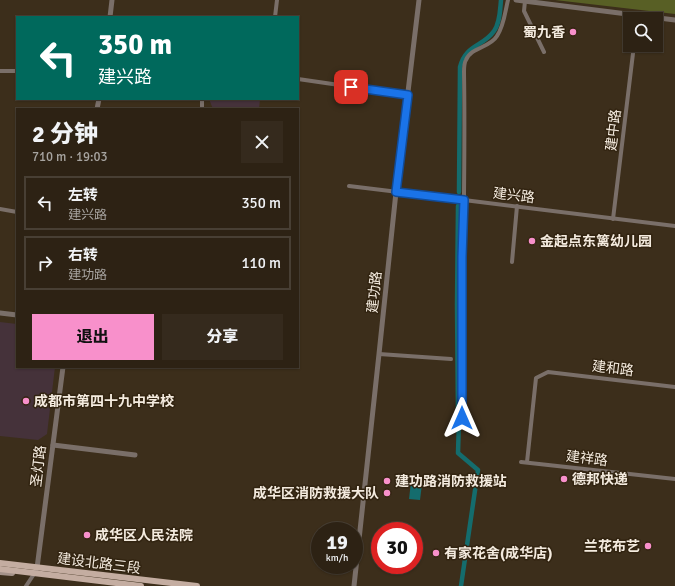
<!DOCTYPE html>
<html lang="zh">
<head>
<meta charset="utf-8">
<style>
	body { margin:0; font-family:Signika,"Noto Sans SC",sans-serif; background:#352a1d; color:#f1f3f6; height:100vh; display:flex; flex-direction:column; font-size:15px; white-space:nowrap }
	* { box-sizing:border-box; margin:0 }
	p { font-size:13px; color:#a7a4a0 }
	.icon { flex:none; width:22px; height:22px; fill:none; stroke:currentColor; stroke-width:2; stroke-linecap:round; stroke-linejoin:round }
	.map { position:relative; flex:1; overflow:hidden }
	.details { position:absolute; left:16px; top:108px; width:283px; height:260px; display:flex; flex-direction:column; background:#2d2214; border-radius:0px; box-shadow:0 1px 3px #0004,0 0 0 1px #483f34 }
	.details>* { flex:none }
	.top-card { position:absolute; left:16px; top:16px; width:283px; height:84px; border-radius:0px; box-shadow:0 1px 3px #0004,0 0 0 1px #483f34; background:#00695c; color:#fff; overflow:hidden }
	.buttons { position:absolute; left:623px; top:12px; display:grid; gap:8px }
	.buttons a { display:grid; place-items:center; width:40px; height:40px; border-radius:0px; background:#2d2214; box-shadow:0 1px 3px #0004,0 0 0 1px #483f34; font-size:20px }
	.speed { position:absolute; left:311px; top:522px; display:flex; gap:8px; font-size:20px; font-weight:700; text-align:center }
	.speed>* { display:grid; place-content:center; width:52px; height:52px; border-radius:50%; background:#2d2214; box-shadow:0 1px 3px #0004,0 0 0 1px #483f34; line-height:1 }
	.speed small { font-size:10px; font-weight:400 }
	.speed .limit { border:6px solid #d22; background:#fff; color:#111 }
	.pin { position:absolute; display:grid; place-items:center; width:34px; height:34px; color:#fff; margin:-17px; border-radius:8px; box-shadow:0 2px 6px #0006 }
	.me { position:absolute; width:44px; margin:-22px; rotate:0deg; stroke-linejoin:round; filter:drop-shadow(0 0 3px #0008) }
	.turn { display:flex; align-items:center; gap:14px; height:84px; padding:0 16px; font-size:18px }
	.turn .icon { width:52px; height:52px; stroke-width:2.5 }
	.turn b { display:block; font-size:28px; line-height:34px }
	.round { display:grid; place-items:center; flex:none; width:42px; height:42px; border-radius:0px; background:#352a1d }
	.summary { display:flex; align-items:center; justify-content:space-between; height:68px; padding:0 16px }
	h1 { font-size:24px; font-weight:800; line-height:30px }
	.button { display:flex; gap:8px; margin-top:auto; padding:8px 16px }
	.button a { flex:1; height:46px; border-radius:0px; background:#f890cb; color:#111; font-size:16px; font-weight:800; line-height:46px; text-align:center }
	.button a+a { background:#352a1d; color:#f1f3f6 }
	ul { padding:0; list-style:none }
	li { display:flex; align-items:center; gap:12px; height:54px; margin:0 8px 6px; padding:0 8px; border:2px solid #483f34; border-radius:0px }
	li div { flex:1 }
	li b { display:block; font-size:15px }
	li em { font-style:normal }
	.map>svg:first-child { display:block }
	.education { fill:#45323a }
	.green { fill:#585f25 }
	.water { fill:#146c6d }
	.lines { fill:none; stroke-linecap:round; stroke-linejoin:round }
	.canal { stroke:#146c6d; stroke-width:4.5 }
	.minor { stroke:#7a6f69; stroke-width:4 }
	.tertiary { stroke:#7a6f69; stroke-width:5 }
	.secondary { stroke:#a49289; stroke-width:6 }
	.primary { stroke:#c4ada1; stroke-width:6 }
	.route-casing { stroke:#114b97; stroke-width:10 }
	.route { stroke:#1a73e8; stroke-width:7 }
	.poi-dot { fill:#f890cb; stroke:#322411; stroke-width:1.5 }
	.labels { text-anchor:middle; stroke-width:3; stroke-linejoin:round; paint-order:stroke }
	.poi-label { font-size:14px; font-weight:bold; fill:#f4ebdf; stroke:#322411; text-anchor:start }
	.street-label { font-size:14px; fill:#f4ebdf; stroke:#322411 }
</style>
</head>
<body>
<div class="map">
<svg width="675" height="586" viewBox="0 0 675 586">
	<rect width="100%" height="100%" fill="#3c2e1b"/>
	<g class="education">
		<path d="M209,99H260L259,109H213Z"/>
		<path d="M0,322L17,324V367H55L47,434L38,440L0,436Z"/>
	</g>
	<path class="green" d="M555,0H675V14Z"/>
	<path class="water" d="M411,482L422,484L420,500L409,499Z"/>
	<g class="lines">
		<g class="canal">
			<path d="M459,192L460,67C466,44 483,47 494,31C500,23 500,10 501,0"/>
			<path d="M458,416L457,305L458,206"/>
			<path d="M459,420L458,453L478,470L461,586"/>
		</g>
		<g class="minor">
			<path d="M525,1L524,11L544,52"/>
			<path d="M275,17L277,0"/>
			<path d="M0,71H17"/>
			<path d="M298,79L408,95"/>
			<path d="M202,99V109"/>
			<path d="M349,186L464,200L675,226"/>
			<path d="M0,209L17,212"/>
			<path d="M613,219L634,45"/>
			<path d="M512,262L517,206"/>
			<path d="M379,354L451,359"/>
			<path d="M456,418H462C461,303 466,187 464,72C464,68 464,63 466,60C471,47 490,48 497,36C504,26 505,12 508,0"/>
			<path d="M521,462L675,479"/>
			<path d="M527,462L536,378L548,372L675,387"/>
			<path d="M26,586L34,574"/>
		</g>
		<g class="tertiary">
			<path d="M516,0L675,20"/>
			<path d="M110,17L112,0"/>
			<path d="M97,109L99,99"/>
			<path d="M0,313L17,315"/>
			<path d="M53,445L135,455"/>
			<path d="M36,570L37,568L63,367"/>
			<path d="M354,586L379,354L396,192L419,0"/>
		</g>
		<path class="secondary" d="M0,572L12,573"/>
		<g class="primary">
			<path d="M0,563L197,586"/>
			<path d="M0,569L141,586"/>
		</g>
	</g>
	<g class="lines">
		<defs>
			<path id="route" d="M351,87L408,95L396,192L464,200L462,257V418"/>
		</defs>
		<use href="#route" class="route-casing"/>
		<use href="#route" class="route"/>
	</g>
	<g class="poi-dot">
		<circle cx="573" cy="32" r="4"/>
		<circle cx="532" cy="241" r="4"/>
		<circle cx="26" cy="401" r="4"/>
		<circle cx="564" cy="479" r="4"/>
		<circle cx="387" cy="481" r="4"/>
		<circle cx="387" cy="493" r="4"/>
		<circle cx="87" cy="535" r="4"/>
		<circle cx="648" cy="546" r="4"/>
		<circle cx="436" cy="553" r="4"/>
	</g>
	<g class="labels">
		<g class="poi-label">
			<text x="565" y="37" text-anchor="end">蜀九香</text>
			<text x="540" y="246">金起点东篱幼儿园</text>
			<text x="34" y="406">成都市第四十九中学校</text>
			<text x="572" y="484">德邦快递</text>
			<text x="395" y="486">建功路消防救援站</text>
			<text x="379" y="498" text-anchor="end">成华区消防救援大队</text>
			<text x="95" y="540">成华区人民法院</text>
			<text x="640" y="551" text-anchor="end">兰花布艺</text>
			<text x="444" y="558">有家花舍(成华店)</text>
		</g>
		<g class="street-label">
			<text transform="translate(613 130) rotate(-83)" y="5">建中路</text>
			<text transform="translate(514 195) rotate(7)" y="5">建兴路</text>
			<text transform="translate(374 292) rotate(-84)" y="5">建功路</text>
			<text transform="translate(613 368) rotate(7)" y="5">建和路</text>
			<text transform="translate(587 458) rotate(7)" y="5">建祥路</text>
			<text transform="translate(38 466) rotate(-83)" y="5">圣灯路</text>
			<text transform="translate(99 563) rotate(7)" y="5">建设北路三段</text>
		</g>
	</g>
</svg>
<div class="buttons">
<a><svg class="icon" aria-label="search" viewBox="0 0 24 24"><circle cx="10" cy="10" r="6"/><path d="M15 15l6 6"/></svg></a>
</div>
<div class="speed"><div>19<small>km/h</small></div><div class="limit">30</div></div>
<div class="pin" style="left:351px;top:87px;background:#d93025"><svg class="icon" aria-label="arrive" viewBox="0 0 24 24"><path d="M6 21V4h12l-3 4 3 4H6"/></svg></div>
<svg class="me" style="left:462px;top:418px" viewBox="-20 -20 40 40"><path d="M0-17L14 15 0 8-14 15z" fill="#1a73e8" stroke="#fff" stroke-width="4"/></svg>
<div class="top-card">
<div class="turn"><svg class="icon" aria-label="left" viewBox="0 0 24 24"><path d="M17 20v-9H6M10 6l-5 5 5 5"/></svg><div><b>350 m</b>建兴路</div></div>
</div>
<section class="details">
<div class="summary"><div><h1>2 分钟</h1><p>710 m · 19:03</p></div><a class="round"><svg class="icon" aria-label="close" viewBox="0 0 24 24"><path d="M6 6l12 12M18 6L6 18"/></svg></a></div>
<ul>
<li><svg class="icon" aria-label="left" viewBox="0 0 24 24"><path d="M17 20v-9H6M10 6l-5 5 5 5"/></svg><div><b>左转</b><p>建兴路</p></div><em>350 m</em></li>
<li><svg class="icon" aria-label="right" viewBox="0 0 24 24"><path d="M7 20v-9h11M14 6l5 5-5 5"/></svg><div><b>右转</b><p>建功路</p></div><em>110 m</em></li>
</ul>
<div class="button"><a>退出</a><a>分享</a></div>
</section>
</div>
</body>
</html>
